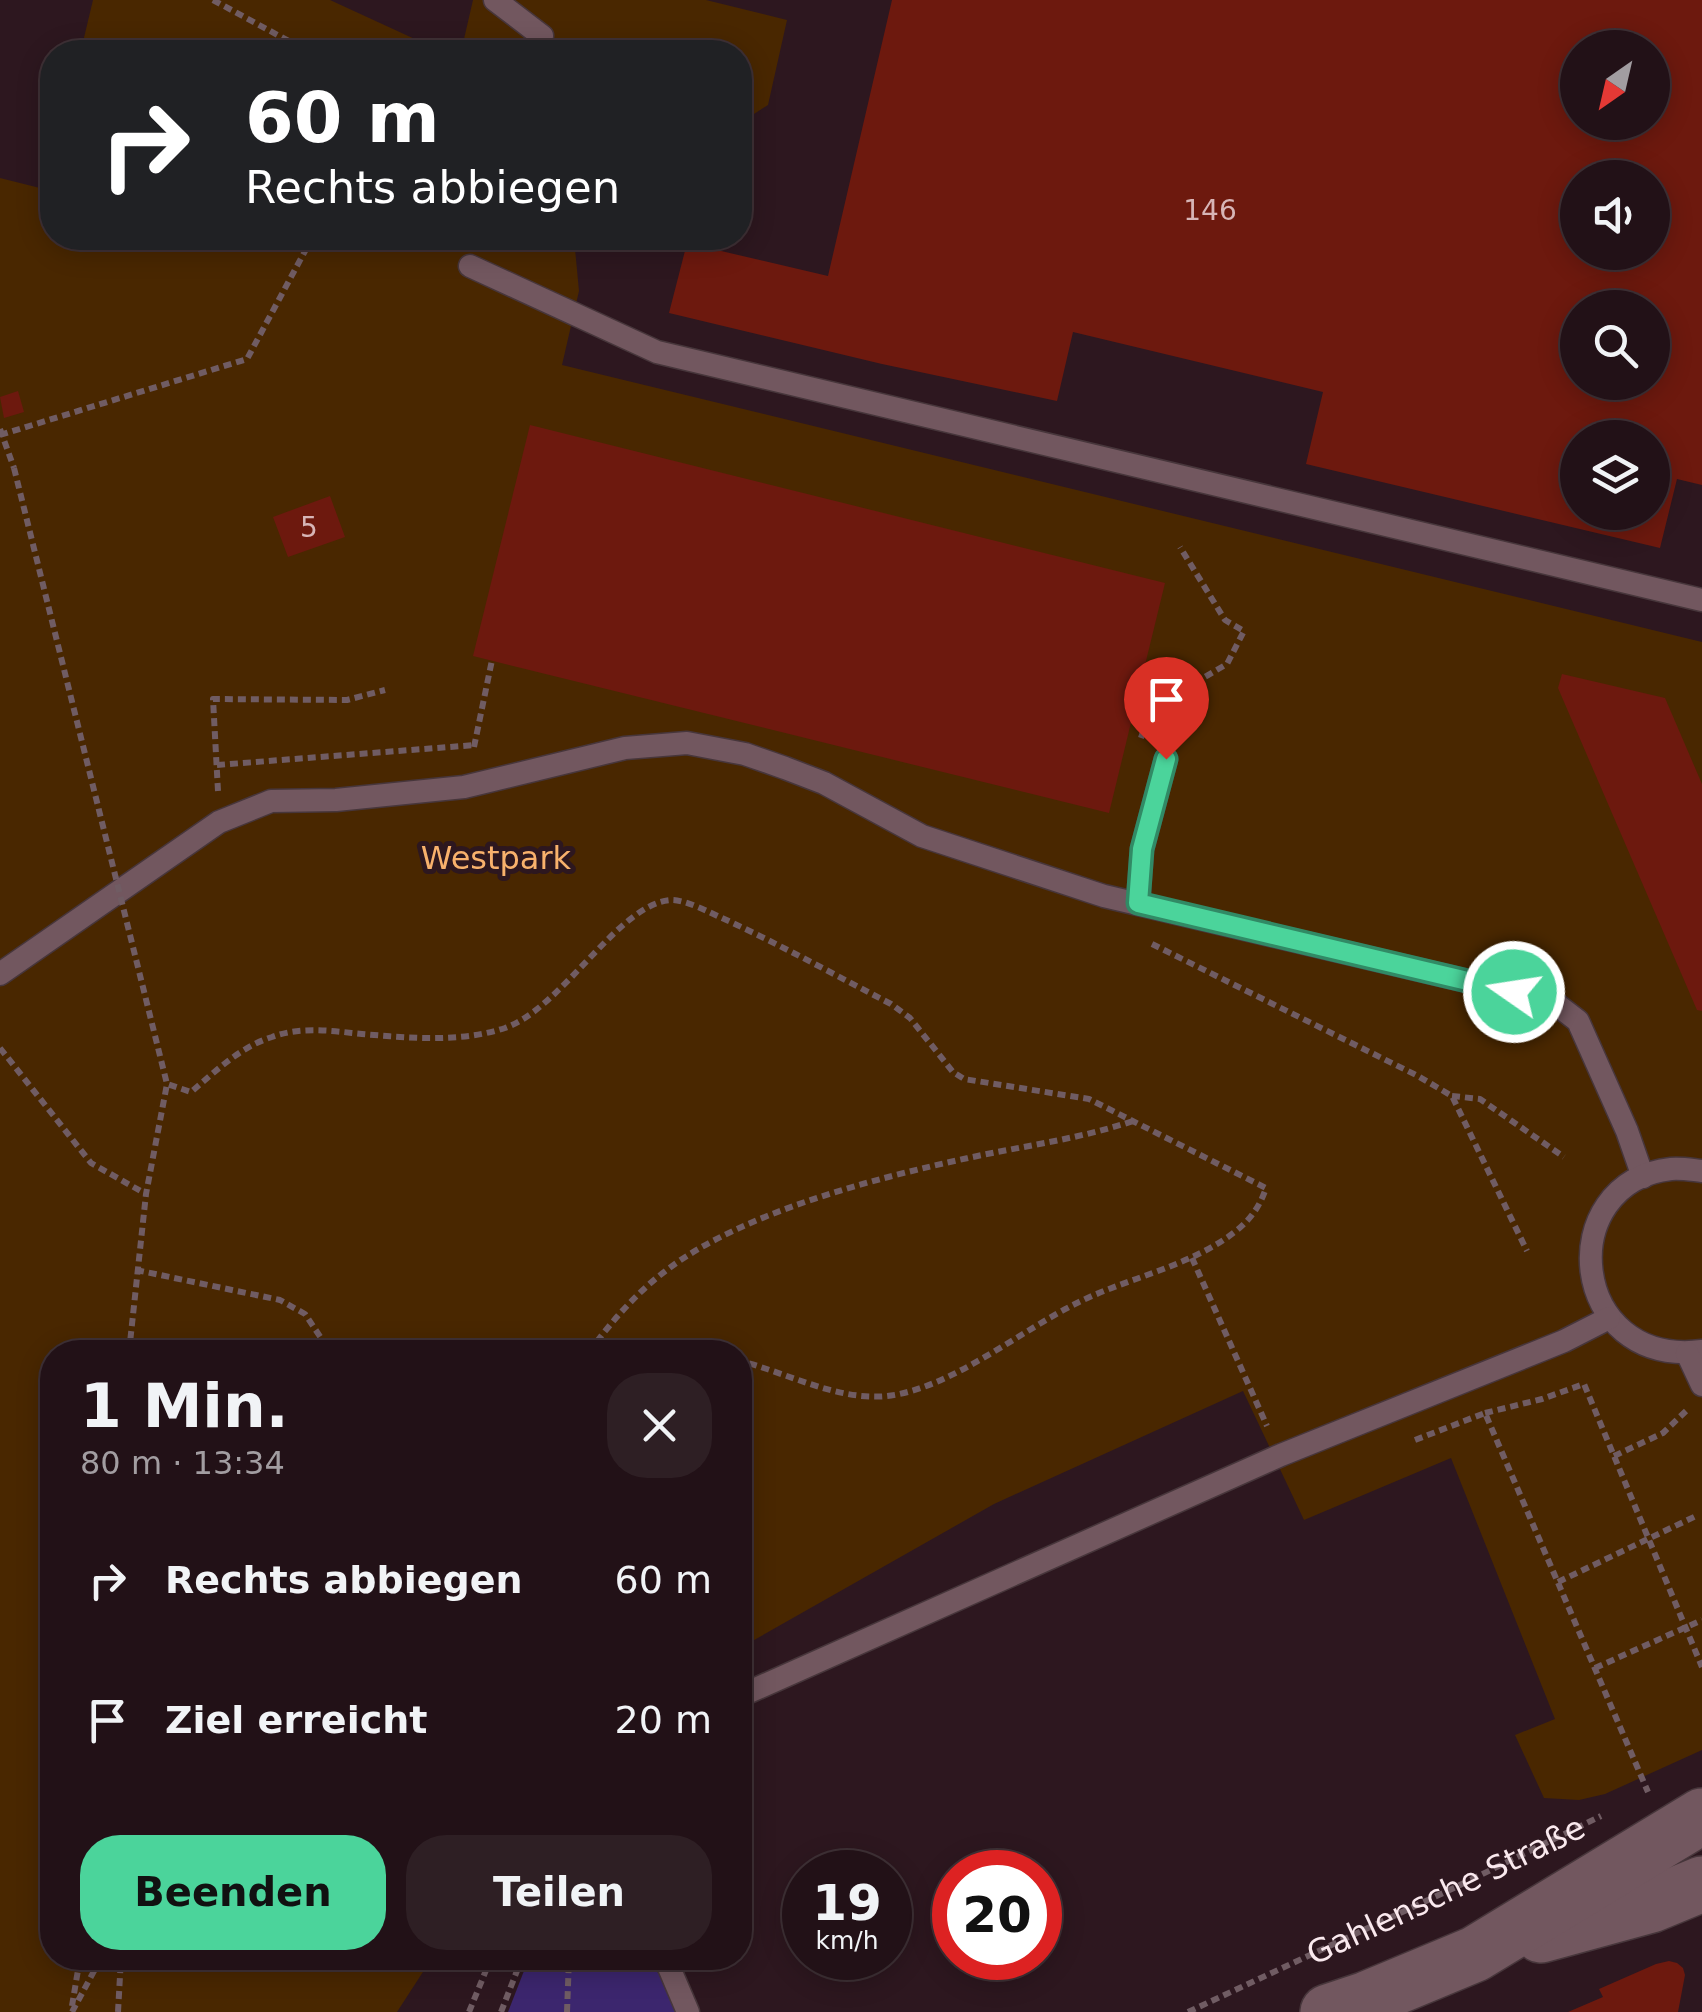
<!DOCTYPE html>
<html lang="de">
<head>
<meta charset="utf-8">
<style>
	body { margin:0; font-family:"DejaVu Sans",sans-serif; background:#2e1f24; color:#f1f3f6; height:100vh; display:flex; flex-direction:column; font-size:38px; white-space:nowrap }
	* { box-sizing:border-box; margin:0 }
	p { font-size:32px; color:#a29da1 }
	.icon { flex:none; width:55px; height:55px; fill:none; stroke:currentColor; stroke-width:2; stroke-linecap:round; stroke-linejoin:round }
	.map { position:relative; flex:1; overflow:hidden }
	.drawer { position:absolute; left:40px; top:1340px; width:712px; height:630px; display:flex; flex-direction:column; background:#221117; border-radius:40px; box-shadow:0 5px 25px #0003,0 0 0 2px #3f3136 }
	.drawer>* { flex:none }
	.guide { position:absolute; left:40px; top:40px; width:712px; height:210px; border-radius:40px; box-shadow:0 5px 25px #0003,0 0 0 2px #3f3136; background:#202124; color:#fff; overflow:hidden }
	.needle { width:65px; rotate:214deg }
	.buttons { position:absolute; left:1560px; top:30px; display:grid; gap:20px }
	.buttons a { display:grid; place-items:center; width:110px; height:110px; border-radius:50%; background:#221117; box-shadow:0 5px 25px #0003,0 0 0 2px #3f3136; font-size:50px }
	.speed { position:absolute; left:782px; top:1850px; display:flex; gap:20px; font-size:50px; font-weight:700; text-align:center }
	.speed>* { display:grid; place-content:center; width:130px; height:130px; border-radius:50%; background:#221117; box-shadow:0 5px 25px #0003,0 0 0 2px #3f3136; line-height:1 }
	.speed small { font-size:25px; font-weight:400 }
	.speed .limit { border:15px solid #d22; background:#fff; color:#111 }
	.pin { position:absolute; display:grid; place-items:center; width:85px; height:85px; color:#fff; margin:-102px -42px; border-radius:50% 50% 50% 0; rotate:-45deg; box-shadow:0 0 10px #0007 }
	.pin .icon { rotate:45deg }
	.me { position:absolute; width:110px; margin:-55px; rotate:283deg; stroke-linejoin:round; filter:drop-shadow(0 0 8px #0008) }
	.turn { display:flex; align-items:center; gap:35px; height:210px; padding:0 40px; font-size:45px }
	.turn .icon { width:130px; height:130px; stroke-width:2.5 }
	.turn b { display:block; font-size:70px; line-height:85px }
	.round { display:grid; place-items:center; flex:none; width:105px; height:105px; border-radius:40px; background:#2e1f24 }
	.headline { display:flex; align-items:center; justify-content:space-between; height:170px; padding:0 40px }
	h1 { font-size:60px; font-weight:600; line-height:75px }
	.primary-button { display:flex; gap:20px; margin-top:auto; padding:20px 40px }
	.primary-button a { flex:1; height:115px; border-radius:40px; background:#4bd49b; color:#111; font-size:40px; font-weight:600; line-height:115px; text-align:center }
	.primary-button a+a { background:#2e1f24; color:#f1f3f6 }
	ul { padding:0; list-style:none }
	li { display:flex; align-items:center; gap:30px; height:140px; padding:0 40px }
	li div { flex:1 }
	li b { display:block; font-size:38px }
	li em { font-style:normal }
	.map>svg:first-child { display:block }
	.green { fill:#492700 }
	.water { fill:#3c266e }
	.building { fill:#6d190e; fill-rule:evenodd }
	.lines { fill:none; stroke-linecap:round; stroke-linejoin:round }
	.lane-casing { stroke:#47363b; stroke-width:25 }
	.secondary-casing { stroke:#47363b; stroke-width:58 }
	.path { stroke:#705c63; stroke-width:6; stroke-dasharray:8 5; stroke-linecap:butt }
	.lane { stroke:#72575f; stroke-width:22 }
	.secondary { stroke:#72575f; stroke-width:55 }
	.path-bridge { stroke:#705c63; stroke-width:6; stroke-dasharray:8 5; stroke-linecap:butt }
	.route-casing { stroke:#318a65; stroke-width:25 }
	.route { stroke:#4bd49b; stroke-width:18 }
	.labels { text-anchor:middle; stroke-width:10; stroke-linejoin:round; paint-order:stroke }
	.number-label { font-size:28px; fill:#d7b5b6 }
	.park-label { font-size:32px; fill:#f8b16c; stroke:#2d171f }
	.street-label { font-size:32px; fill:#fae9ee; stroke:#2d171f }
</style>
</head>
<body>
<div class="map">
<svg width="1702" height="2012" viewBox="0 0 1702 2012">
	<rect width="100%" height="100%" fill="#2d171f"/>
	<g class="green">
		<path d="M93,0H330L443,52H109L82,46Z"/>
		<path d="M473,0H706L787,20L768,105L740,123V52H461Z"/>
		<path d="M0,178L52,191V238H574L579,291L562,365L1702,642V1750L1605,1794L1579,1800L1544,1798L1515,1735L1555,1719L1451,1458L1304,1520L1243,1391L994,1504L740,1648V1352H52V1958H432L397,2012H0Z"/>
	</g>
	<path class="water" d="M529,1958H644L664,1979L680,2012H508Z"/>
	<g class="building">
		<path d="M892,0H1702V485L1677,479L1660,548L1306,464L1323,392L1073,332L1057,401L882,364L669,313L687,243L828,276ZM1578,48H1652V122H1578ZM1578,178H1652V252H1578ZM1578,308H1652V382H1578ZM1578,438H1652V512H1578Z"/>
		<path d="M18,391L24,412L4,418L0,397Z"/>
		<path d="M530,425L1165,583L1109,813L473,656Z"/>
		<path d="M330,496L345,537L288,557L273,517Z"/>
		<path d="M1562,674L1665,698L1702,784V1011L1697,1010L1558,688Z"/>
		<path d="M1669,1961L1677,1963L1683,1968L1685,1975L1678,2012H1568L1603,1997L1599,1989L1656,1964Z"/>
	</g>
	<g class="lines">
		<defs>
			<g id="lane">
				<path d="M495,0L542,36L539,52"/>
				<path d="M470,266L657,352L1702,600"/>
				<path d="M1138,903L1142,849L1166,759"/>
				<path d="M0,974L219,822L271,801L336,800L464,787L625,748L687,743L745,754L785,768L824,783L922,836L1104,896L1552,1001L1578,1021L1627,1131L1643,1177"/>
				<path d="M1702,1171C1692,1170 1681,1168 1671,1169C1552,1182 1568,1368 1702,1351"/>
				<path d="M1687,1353L1702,1385"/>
				<path d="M740,1696L1281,1455L1564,1341L1609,1318"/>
				<path d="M665,1958L688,2012"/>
			</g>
			<g id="secondary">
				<path d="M1541,1935L1651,1905L1702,1884"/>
				<path d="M1328,2012L1367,1999L1475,1954L1702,1816"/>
			</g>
		</defs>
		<use href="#lane" class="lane-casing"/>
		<use href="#secondary" class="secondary-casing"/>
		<g class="path">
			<path d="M213,0L309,52"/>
			<path d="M0,429L14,468"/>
			<path d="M0,435L247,359L312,238"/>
			<path d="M1141,738L1156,689H1184L1227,664L1244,631L1225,620L1180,547"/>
			<path d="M474,747L492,660"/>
			<path d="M217,765L475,745"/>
			<path d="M218,791L213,699L347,700L385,690"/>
			<path d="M1152,944L1416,1075L1452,1096L1527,1251"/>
			<path d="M0,1048L91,1163L146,1194"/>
			<path d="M1452,1096L1480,1099L1564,1157"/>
			<path d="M1192,1258L1267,1426"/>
			<path d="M136,1270L280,1300L305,1314L321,1338L328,1352"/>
			<path d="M129,1352L146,1194L167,1084L191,1092C216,1071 240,1047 272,1037C302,1026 332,1031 362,1034C410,1038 459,1043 505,1028C564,1007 619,902 672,900C686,900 709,912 722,918C779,944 835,975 891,1004L910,1018L953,1072L964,1079L1089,1099L1266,1188C1260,1206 1251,1219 1236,1231C1190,1267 1129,1277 1077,1303C1020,1331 950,1389 887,1396C837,1401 788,1373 740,1361"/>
			<path d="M589,1352C611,1322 637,1292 668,1269C744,1212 876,1178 968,1158C1023,1146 1079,1139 1133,1121"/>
			<path d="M1485,1413L1542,1399L1584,1384L1702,1667"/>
			<path d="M1415,1440L1485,1413L1648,1792"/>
			<path d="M1614,1456L1663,1433L1686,1411"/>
			<path d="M1558,1582L1696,1516"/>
			<path d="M1595,1668L1702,1620"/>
			<path d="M72,2006L80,1958"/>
			<path d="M72,2012L101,1958"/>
			<path d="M118,2012L121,1958"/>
			<path d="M469,2012L491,1958"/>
			<path d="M501,2012L522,1958"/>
			<path d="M567,2012L569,1958"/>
			<path id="s1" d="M1188,2012L1458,1886L1601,1816"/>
		</g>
		<use href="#lane" class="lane"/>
		<use href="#secondary" class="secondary"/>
		<path class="path-bridge" d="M14,468L167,1084"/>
	</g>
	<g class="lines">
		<defs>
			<path id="route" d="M1166,759L1142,849L1138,903L1514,992"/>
		</defs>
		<use href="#route" class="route-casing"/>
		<use href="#route" class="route"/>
	</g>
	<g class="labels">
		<g class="number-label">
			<text x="1210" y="220">146</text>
			<text x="309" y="537">5</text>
		</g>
		<g class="park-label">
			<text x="496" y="869">Westpark</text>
		</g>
		<g class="street-label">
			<text dy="11" stroke="none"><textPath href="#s1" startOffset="285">Gahlensche Straße</textPath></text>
		</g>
	</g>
</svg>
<div class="buttons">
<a><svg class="needle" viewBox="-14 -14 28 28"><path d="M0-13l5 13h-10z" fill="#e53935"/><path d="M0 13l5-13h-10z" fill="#a29da1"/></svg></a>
<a><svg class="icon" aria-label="sound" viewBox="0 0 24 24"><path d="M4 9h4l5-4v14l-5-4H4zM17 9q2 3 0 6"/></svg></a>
<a><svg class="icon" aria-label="search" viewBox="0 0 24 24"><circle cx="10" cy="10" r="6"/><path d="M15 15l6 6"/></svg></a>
<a><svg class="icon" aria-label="layers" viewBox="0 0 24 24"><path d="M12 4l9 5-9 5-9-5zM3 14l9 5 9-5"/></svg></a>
</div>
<div class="speed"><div>19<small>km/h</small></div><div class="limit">20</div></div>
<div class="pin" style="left:1166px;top:759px;background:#d93025"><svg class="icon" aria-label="arrive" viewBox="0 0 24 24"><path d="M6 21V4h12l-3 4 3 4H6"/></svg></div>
<svg class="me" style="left:1514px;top:992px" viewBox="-20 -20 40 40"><circle r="17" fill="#4bd49b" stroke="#fff" stroke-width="3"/><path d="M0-11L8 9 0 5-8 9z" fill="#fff"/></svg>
<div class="guide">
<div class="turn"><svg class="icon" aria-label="right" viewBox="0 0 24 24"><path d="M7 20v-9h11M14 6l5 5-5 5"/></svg><div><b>60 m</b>Rechts abbiegen</div></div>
</div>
<section class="drawer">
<div class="headline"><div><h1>1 Min.</h1><p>80 m · 13:34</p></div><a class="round"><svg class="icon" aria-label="close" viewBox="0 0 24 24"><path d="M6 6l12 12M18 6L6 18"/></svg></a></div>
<ul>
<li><svg class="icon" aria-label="right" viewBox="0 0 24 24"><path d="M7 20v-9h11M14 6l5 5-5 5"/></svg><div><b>Rechts abbiegen</b></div><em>60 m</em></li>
<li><svg class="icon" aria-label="arrive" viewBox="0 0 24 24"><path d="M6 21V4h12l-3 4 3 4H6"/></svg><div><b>Ziel erreicht</b></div><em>20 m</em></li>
</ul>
<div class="primary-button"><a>Beenden</a><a>Teilen</a></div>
</section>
</div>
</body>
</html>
